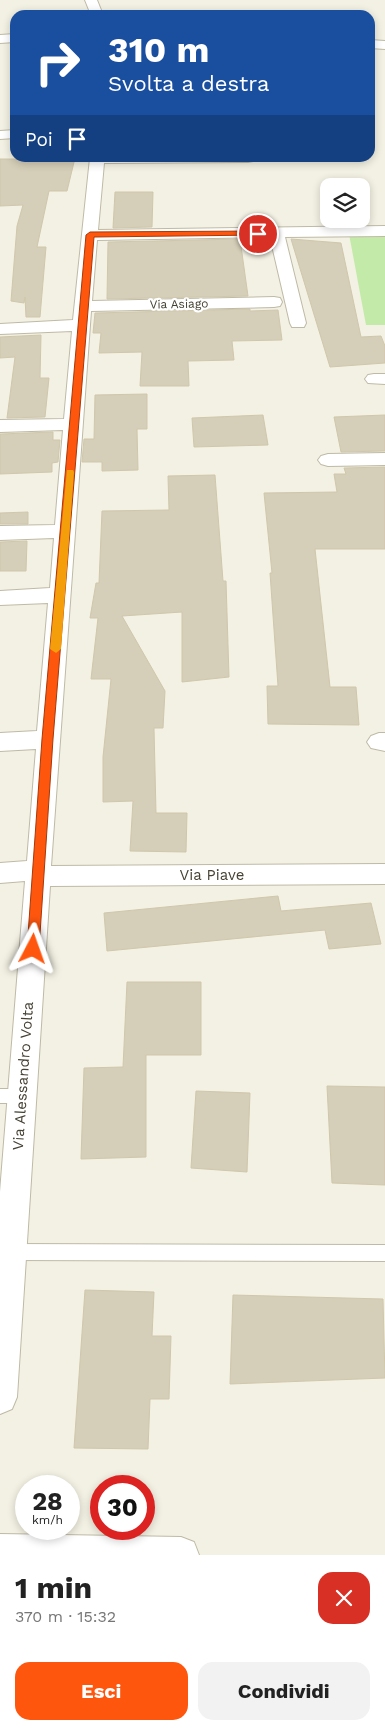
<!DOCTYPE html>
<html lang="it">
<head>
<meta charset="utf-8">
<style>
	body { margin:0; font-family:"Work Sans",sans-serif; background:#f2f2f2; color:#222; height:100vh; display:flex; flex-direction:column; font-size:19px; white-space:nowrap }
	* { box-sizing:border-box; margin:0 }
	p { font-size:16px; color:#767676 }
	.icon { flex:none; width:28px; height:28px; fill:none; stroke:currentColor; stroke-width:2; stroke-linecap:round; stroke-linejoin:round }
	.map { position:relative; height:1555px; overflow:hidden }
	.drawer { display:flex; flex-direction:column; background:#fff; flex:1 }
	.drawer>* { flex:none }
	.hud { position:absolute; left:10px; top:10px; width:365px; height:152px; border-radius:15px; box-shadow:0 2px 8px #0003; background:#1a4fa0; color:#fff; overflow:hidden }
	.buttons { position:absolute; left:320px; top:178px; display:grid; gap:10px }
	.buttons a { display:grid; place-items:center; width:50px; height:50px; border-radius:10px; background:#fff; box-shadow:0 2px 8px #0003; font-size:25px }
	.speed { position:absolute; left:15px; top:1475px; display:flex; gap:10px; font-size:25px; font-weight:700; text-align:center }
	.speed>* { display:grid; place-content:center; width:65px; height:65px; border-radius:50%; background:#fff; box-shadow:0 2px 8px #0003; line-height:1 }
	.speed small { font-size:12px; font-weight:400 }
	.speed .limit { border:8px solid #d22; background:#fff; color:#111 }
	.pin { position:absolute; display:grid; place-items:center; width:42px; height:42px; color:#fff; margin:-21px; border:2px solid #fff; border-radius:50%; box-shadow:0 1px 5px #0007 }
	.me { position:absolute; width:55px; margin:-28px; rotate:4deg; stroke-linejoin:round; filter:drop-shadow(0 0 4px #0008) }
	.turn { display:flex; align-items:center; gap:18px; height:105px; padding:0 15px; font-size:22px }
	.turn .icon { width:65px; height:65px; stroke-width:2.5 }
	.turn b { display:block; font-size:35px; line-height:42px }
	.then { display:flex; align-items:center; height:48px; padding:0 15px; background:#0003; gap:10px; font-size:19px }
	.round { display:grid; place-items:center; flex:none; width:52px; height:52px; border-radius:15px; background:#f2f2f2 }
	.overview { display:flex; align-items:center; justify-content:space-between; height:85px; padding:0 15px }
	h1 { font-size:30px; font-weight:700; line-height:38px }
	.cta { display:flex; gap:10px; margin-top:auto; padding:10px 15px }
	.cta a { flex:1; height:58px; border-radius:15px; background:#ff560e; color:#fff; font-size:20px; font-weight:700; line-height:58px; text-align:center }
	.cta a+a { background:#f2f2f2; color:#222 }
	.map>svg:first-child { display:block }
	.green { fill:#c3eaa9 }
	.building { fill:#d5ceb8; stroke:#d0c7ab }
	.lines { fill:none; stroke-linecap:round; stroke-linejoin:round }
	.service-casing { stroke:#bfbaa6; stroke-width:2 }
	.minor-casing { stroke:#bfbaa6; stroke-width:2 }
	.service { fill:#fff; fill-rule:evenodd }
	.minor { fill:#fff; fill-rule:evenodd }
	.route { fill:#ff560e; stroke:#a63809 }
	.slow { fill:#f59e0b }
	.labels { text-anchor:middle; stroke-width:4.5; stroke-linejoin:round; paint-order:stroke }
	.far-street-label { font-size:12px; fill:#454133; stroke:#fff }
	.street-label { font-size:15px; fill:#454133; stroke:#fff }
</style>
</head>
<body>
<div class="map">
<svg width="385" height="1555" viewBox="0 0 385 1555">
	<rect width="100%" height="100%" fill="#f3f1e3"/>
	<path class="green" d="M349,234H385V325H366Z"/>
	<g class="building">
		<path d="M40,158H75L67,191H49L37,247H46L40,317H26L25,297L24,303L11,301L17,226L23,205L0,206V159H39Z"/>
		<path d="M115,192H153L152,227L113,228Z"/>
		<path d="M240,239L248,296L107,299L108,242Z"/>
		<path d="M291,239L341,243L361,337L381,336L385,346V363L330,367Z"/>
		<path d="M250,309V311L278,310L282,340L232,341L234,360L188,361L189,386H140L142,352L99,353L101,333H93L95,313Z"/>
		<path d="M41,335L40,378H49L45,417L7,418L15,357L0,358V337Z"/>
		<path d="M147,394V429H137L138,470L102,471V462H82L84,439H94L95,395Z"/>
		<path d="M263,415L268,445L194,447L192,418Z"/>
		<path d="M385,415V451L341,452L334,417Z"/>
		<path d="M53,432V440H60L58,462L52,463V472L0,474V434Z"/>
		<path d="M385,467V549H315L330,687H356L359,725L268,724L267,686H278L270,573H272L264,493L337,492L334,474H346L344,468Z"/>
		<path d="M215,475L223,581H226L229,677L182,682V612L122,616L165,691L163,728H154L156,813H187L186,852L130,851L133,801L103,802V757L111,679H91L98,618H90L96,583H99L102,511L169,510L168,476Z"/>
		<path d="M28,512V524H0V513Z"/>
		<path d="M27,541L26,571H0V542Z"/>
		<path d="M278,896L281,911L371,903L381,944L329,949L325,930L107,951L104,913Z"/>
		<path d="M127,982H201V1055H146V1157L81,1159L84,1068L123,1067Z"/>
		<path d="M327,1086L385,1087V1185L332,1183Z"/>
		<path d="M196,1091L250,1093L247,1172L191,1168Z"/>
		<path d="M85,1290L154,1292L152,1336H171L169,1399H150L148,1449L74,1448Z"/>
		<path d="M233,1295L383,1299L385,1378L230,1384Z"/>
	</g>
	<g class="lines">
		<defs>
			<g id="service">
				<path d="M0,1089H22L27,1091L30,1096L27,1101L22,1103H0Z"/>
				<path d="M9,1244L385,1245V1261L9,1260L3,1258L1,1252L3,1246Z"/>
			</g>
			<g id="minor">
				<path d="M85,0H97L103,15H91Z"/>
				<path d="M15,34V42L0,43V35Z"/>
				<path d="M370,40L385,41V49L370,48Z"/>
				<path d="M15,130V138L0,139V131Z"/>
				<path d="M90,158H255L253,161L248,162L104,163L98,230L385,226V236L285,237L306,323L304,327H292L290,323L270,237L97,240L92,301L274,297L280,298L282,302L280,306L274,307L91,311L51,866L385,864V884L50,886L17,1397L12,1409L0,1414V1192L25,881L0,883V863L27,861L36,749L0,751V733L37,731L48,603L0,605V591L50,588L54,538L0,540V526L55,525L63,430L0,432V420L64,419L72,331L0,334V324L73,320Z"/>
				<path d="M374,374H385V384L368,383L365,379L368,375Z"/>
				<path d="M385,453V465L328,466L321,464L318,460L321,456L328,454Z"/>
				<path d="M379,733H385V751L371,748L367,742L371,736Z"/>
				<path d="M0,1534L181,1537L194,1542L199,1555H0Z"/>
			</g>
		</defs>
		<use href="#service" class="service-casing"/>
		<use href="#minor" class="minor-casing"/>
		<use href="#service" class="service"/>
		<use href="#minor" class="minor"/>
	</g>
	<path class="route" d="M258,231L262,234L261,235L94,237L53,739L39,949L37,953L33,955L29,953L27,949L42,739L86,235L90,232Z"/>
	<path class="slow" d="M67,470H73L74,472L61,649L56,653L50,649Z"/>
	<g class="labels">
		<g class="far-street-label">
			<text transform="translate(179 304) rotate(-1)" y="4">Via Asiago</text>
		</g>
		<g class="street-label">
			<text x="212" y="880">Via Piave</text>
			<text transform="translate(23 1076) rotate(-86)" y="5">Via Alessandro Volta</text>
		</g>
	</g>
</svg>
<div class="buttons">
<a><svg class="icon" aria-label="layers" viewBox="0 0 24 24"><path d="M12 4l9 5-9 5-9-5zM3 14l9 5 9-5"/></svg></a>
</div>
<div class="speed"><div>28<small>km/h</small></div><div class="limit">30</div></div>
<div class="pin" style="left:258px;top:234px;background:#d93025"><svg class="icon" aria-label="arrive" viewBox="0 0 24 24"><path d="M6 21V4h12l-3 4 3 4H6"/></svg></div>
<svg class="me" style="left:33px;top:949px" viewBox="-20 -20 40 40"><path d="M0-17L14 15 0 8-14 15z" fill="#ff560e" stroke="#fff" stroke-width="4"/></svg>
<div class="hud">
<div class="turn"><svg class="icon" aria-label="right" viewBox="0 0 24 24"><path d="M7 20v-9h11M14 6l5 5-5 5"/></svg><div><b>310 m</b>Svolta a destra</div></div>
<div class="then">Poi<svg class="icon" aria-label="arrive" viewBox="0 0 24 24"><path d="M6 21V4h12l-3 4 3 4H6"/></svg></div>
</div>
</div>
<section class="drawer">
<div class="overview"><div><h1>1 min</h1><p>370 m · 15:32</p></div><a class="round" style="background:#d93025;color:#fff"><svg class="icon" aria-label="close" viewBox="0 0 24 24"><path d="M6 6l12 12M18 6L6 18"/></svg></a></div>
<div class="cta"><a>Esci</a><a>Condividi</a></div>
</section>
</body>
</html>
